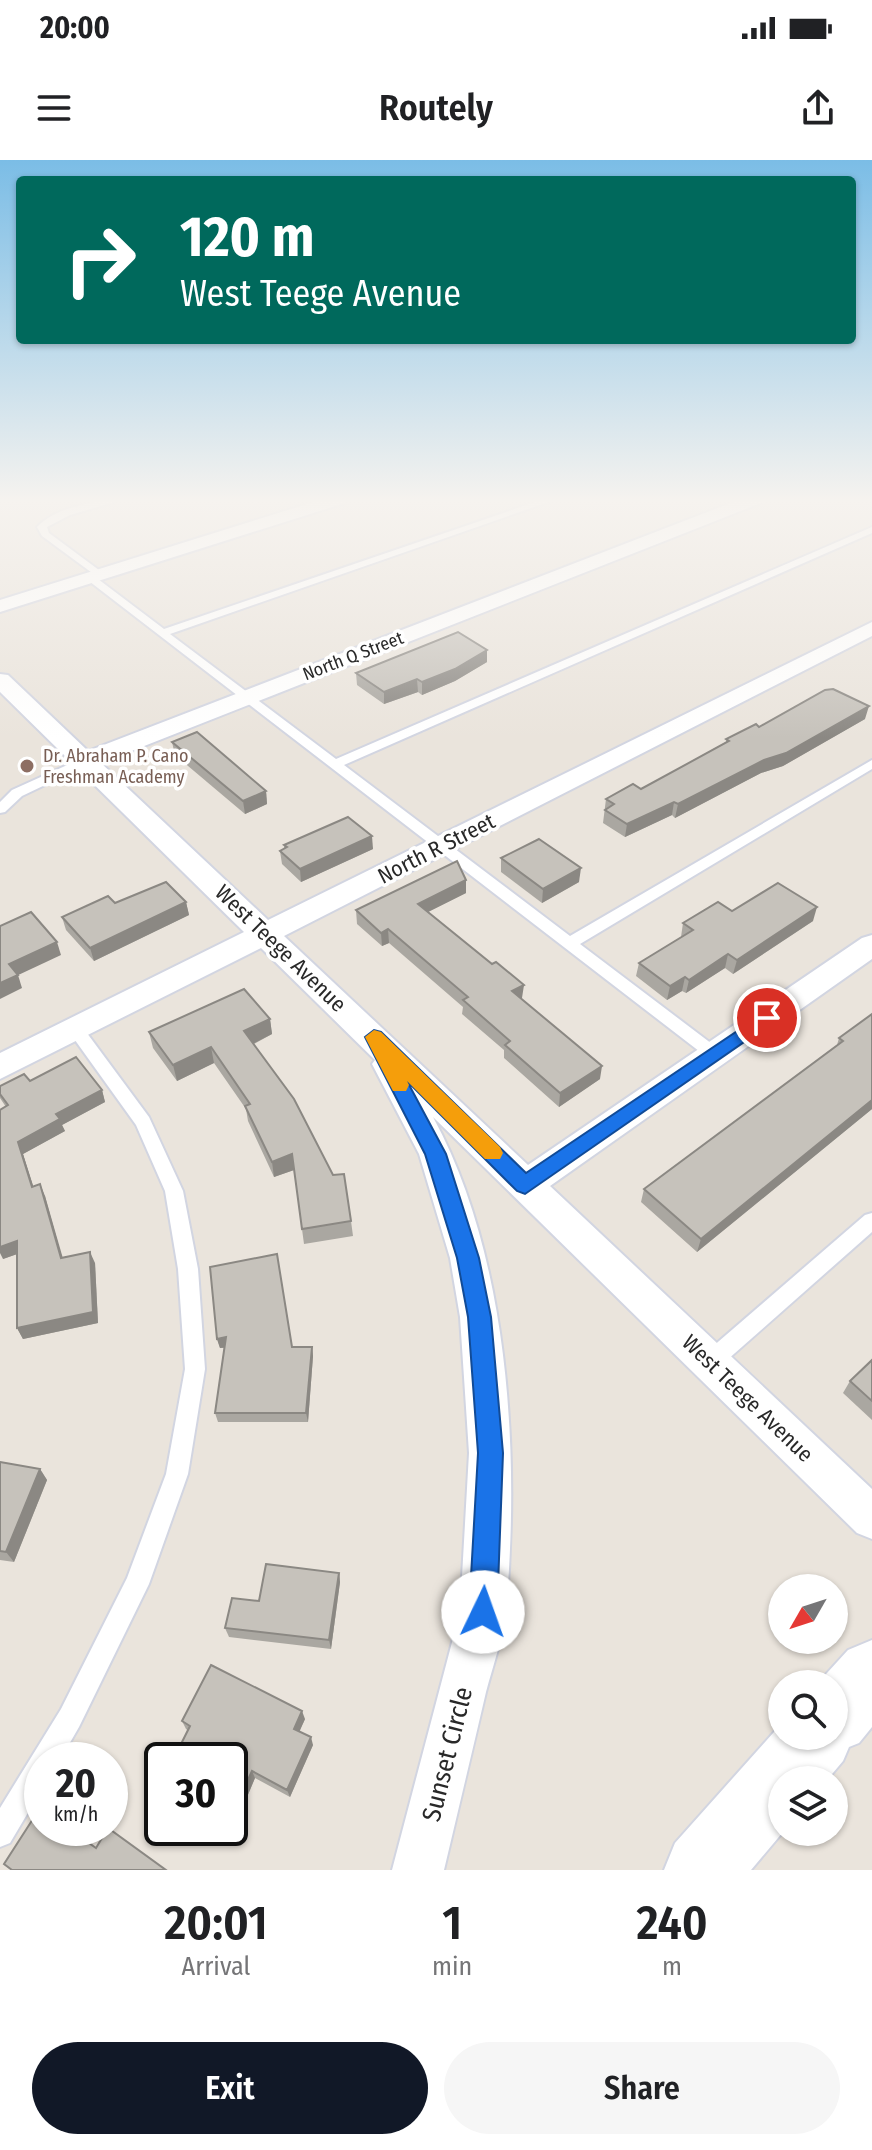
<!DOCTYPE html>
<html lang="en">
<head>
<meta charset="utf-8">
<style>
	body { margin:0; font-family:"Fira Sans Condensed",sans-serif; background:#f6f6f6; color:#202124; height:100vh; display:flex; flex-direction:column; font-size:30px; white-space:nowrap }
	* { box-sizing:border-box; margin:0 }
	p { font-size:26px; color:#757577 }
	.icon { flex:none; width:44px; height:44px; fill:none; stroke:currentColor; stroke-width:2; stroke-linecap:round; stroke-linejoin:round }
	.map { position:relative; height:1710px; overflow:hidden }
	.panel { display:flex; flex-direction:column; background:#fff; flex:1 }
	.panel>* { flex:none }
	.top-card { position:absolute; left:16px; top:16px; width:840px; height:168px; border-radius:8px; box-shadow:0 2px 6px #0004; background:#00695c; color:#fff; overflow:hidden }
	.needle { width:52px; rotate:231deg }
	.fabs { position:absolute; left:768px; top:1414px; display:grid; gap:16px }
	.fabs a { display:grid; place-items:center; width:80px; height:80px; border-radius:50%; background:#fff; box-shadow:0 2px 6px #0004; font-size:40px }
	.speed { position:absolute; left:24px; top:1582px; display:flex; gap:16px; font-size:40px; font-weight:700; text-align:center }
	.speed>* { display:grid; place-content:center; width:104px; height:104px; border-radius:50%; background:#fff; box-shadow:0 2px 6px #0004; line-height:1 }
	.speed small { font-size:20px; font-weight:400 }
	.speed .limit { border:4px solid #111; border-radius:12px; background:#fff; color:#111 }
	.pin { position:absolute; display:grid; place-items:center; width:68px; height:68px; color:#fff; margin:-34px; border:4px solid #fff; border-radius:50%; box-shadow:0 2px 8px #0007 }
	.me { position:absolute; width:88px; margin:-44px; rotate:3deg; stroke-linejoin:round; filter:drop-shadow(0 0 6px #0008) }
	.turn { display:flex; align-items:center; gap:28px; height:168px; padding:0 32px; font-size:36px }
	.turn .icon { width:104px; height:104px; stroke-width:2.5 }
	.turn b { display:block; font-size:56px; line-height:68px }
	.eta { display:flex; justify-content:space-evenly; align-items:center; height:136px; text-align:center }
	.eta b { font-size:48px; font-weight:600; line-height:56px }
	.cta { display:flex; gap:16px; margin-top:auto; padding:16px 32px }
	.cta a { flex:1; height:92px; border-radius:48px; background:#111827; color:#fff; font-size:32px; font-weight:600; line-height:92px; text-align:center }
	.cta a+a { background:#f6f6f6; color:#202124 }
	.status { display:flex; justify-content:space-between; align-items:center; height:56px; padding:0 40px; background:#fff; direction:ltr }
	.status svg { height:22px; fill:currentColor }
	header { display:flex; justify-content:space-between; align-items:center; height:104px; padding:0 32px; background:#fff; font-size:36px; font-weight:600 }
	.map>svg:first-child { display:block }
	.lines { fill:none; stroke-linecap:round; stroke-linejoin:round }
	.lane-casing { stroke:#d2d5e1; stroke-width:4 }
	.street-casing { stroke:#d2d5e1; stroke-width:4 }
	.secondary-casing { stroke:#d2d5e1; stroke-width:4 }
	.lane { fill:#fff; fill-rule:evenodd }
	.street { fill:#fff; fill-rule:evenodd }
	.secondary { fill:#fff; fill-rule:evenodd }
	.wall { fill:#aaa7a1 }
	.shaded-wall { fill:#8b8883 }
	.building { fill:#c6c2bb; stroke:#8b8883; stroke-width:2 }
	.route { fill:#1a73e8; stroke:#114b97; stroke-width:2 }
	.slow { fill:#f59e0b }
	.education-dot { fill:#8d6e63; stroke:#fff; stroke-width:3 }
	.labels { text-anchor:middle; stroke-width:7; stroke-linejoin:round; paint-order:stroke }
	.far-street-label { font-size:18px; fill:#292929; stroke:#fff }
	.far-education-label { font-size:18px; fill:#785e54; stroke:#fff; text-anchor:start }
	.street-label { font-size:22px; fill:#292929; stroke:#fff }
	.near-street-label { font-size:26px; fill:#292929; stroke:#fff }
</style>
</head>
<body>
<div class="status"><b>20:00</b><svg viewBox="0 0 49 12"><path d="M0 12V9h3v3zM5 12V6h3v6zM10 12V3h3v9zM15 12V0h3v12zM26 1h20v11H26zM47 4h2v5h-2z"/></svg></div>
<header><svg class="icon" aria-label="menu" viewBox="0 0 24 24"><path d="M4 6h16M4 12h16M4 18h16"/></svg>Routely<svg class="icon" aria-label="share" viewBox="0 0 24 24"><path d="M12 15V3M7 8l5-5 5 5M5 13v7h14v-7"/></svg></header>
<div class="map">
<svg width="872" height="1710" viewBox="0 0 872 1710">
	<rect width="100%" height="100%" fill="#eae4dc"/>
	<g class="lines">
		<defs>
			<g id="lane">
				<path d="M110,339H125L70,355L47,367L49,373L103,413V417L99,418L42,376L37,367C55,348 86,344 110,339Z"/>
				<path d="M544,339H557L170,474L336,599L872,367V373L344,605L570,776L872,600V609L580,784L720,890L722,894L720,898H708L85,418L94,416L164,469Z"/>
				<path d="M85,597L89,598V604L22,636L5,652L0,653V642L12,630Z"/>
				<path d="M75,863L81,865L149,957L183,1031L198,1109L205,1209L188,1314L149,1424L79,1567L60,1600H42V1629L10,1683L0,1687V1648L61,1549L127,1418L166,1314L185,1209L178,1109L165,1031L136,965L67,869Z"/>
				<path d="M872,1053V1072L718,1208L711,1211L704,1208L701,1201L704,1194L865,1055Z"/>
			</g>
			<g id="street">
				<path d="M323,339H347L345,343L0,452V440Z"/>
				<path d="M741,339H763L761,343L101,603L268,760L872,462V476L284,776L528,1005L862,778L872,775V799L550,1026L872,1329V1379L857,1373L433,957C509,1096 520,1293 506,1450C503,1477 493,1506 486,1532C472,1592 458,1651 444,1710H392L460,1452L469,1293L460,1157L450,1098L419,994L372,904L375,900L261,788L0,919V893L244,772L0,532V514L8,515L88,591Z"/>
			</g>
			<path id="secondary" d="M872,1480V1567L859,1583L849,1587L843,1601L827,1620H782L783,1672L751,1710H664L675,1683L782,1563V1576H834V1524H817L848,1490Z"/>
		</defs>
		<use href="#lane" class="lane-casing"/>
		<use href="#street" class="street-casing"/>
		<use href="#secondary" class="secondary-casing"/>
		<use href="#lane" class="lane"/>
		<use href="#street" class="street"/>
		<use href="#secondary" class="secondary"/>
	</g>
	<g class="wall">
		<path d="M487,502L455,521L422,535L418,532L384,544L357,525L356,513Z"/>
		<path d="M865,559L783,606L761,613L675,658L672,655L625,677L603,663L606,639L641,629L726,582V579L759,567Z"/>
		<path d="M172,582L266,631L267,644L245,654L175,595Z"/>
		<path d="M284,685L373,689L301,722L282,704L280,691L284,689Z"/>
		<path d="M501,698L579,722L542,743L501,712Z"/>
		<path d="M466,720V733L428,752L522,838L521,839L600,919L559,947L504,898V890L462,854L463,847L389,783L382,786L357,764L356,750Z"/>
		<path d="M186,742L189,755L94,801L66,770L62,757L115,743Z"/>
		<path d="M732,751L813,761L733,814L725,808L686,833L682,831L667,840L636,816L639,803L681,777L683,763Z"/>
		<path d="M872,854V949L697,1092L641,1042L644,1029L837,885L839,878Z"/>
		<path d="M270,859L272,874L254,884L351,1061L353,1076L304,1084L294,1010L274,1017L248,961L246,949L214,903L177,921L153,888L149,872Z"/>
		<path d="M30,921L102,930L105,942L62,965L65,971L23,994L33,1026L45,1036L62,1098L95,1103L98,1163L23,1179L17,1168V1094L3,1099L6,947L0,938V926Z"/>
		<path d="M217,1179L292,1187H312L313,1196L308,1262H218L215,1253L224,1188H220Z"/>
		<path d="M872,1200V1260L843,1233L850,1221Z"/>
		<path d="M0,1302L40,1309L47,1320L14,1402L0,1400Z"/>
		<path d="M339,1413L340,1422L331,1489L229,1477L225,1468L259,1441Z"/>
		<path d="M305,1559L299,1572L313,1585L290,1637L255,1618L244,1644L230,1636V1600L186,1569L182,1561Z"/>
	</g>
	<g class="shaded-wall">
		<path d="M487,490V502L455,521L422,535V522Z"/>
		<path d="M417,519L418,532L384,544V532Z"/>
		<path d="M869,546L865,559L783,606L761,613L675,658L678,644Z"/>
		<path d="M266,631L267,644L245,654L243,641Z"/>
		<path d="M674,642L672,655L625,677L627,664Z"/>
		<path d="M372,676L373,689L301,722L300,709Z"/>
		<path d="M581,708L579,722L542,743L543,729Z"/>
		<path d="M466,720V733L418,757V744Z"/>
		<path d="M186,742L189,755L94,801L90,788Z"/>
		<path d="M817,747L813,761L733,814L737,800Z"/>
		<path d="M388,769L389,783L382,786L381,773Z"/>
		<path d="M57,782L61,795L14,817L9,804Z"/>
		<path d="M728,794L725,808L686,833L689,820Z"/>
		<path d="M18,815L22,828L0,839V823Z"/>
		<path d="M685,817L682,831L667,840L670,826Z"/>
		<path d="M524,825L522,838L511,845L512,831Z"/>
		<path d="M270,859L272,874L247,887L244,871Z"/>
		<path d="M211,887L214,903L177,921L173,905Z"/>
		<path d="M602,906L600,919L559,947L560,933Z"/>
		<path d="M102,930L105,942L62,965L65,971L23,994L37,1038L32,1027L18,982L56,954Z"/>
		<path d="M872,940V949L697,1092L701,1079Z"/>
		<path d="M292,994L294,1010L274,1017L272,1002Z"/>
		<path d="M40,1024L45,1036L66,1109L61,1098Z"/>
		<path d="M17,1081L23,1092L3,1099L0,1093V1087Z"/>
		<path d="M90,1092L95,1103L98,1163L23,1179L17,1168Z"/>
		<path d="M226,1177L228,1187L220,1188L217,1179Z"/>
		<path d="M312,1187L313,1196L308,1262L306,1253Z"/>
		<path d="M40,1309L47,1320L14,1402L6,1392Z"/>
		<path d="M339,1413L340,1422L331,1489L329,1480Z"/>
		<path d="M302,1551L305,1559L297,1577L294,1569Z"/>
		<path d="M311,1577L313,1585L290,1637L287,1630Z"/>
		<path d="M252,1611L255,1618L244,1644L240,1637Z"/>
	</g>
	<g class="building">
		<path d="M458,472L487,490L455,509L422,522L417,519L384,532L356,513Z"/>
		<path d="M833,529L869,546L786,593L764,600L678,644L674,642L627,664L605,650L614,644L606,639L633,624L641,629L729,581L726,579L756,564L759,567L825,530Z"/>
		<path d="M197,572L266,631L243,641L172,582Z"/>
		<path d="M348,657L372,676L300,709L280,691L287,687L284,685Z"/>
		<path d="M539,679L581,708L543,729L501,698Z"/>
		<path d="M457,701L466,720L418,744L492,804L496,802L518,820L524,825L512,831L602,906L560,933L505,885L510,881L463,840L468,837L388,769L381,773L356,750Z"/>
		<path d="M166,722L186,742L90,788L62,757L108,736L115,743Z"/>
		<path d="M778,723L817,747L737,800L728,794L689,820L685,817L670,826L639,803L693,770L683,763L718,742L732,751Z"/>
		<path d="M31,752L57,782L9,804L18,815L0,823V766Z"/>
		<path d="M244,829L270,859L244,871L294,939L333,1015L344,1014L351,1061L302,1069L292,994L272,1002L245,946L250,944L211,887L173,905L149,872Z"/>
		<path d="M872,854V940L701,1079L644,1029L843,881L839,878Z"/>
		<path d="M76,897L102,930L56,954L60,959L18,982L32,1027L40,1024L61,1098L90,1092L93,1152L17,1168V1081L0,1087V950L8,945L0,934V926L24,914L30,921Z"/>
		<path d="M277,1094L292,1187H312L306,1253H215L226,1177L217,1179L210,1107Z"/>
		<path d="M872,1200V1241L850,1221Z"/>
		<path d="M0,1302L40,1309L6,1392L0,1391Z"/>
		<path d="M266,1404L339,1413L329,1480L225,1468L232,1438L259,1441Z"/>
		<path d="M211,1505L302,1551L294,1569L311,1577L287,1630L252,1611L240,1637L230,1632V1600H173L190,1566L182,1561Z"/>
		<path d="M40,1648L42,1649V1668H68L96,1688L108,1668L166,1710H12L4,1704Z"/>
	</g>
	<linearGradient id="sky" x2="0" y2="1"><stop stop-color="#7bbde6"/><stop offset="0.59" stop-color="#f6f3ef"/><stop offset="1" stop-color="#f6f3ef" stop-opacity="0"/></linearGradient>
	<rect width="872" height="578" fill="url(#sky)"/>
	<path class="route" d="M767,851L773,853L776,858L773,862L525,1034L517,1031L407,921L446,994L479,1098L491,1157L503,1293L497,1452L493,1461L483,1465L473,1461L469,1452L478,1293L468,1157L457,1098L425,994L365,877L374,870L381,872L526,1013Z"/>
	<path class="slow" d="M374,870L381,872L500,987L503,993L500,999H485L407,921L409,925L406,931H393L365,877Z"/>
	<circle class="education-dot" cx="27" cy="606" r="8"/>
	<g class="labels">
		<g class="far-street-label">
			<text transform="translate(353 496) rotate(-21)" y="6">North Q Street</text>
		</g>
		<g class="far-education-label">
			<text x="43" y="602">Dr. Abraham P. Cano<tspan x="43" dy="21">Freshman Academy</tspan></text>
		</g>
		<g class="street-label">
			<text transform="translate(436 688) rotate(-27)" y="8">North R Street</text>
			<text transform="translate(281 788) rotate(44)" y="8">West Teege Avenue</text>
			<text transform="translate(748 1238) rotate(44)" y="8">West Teege Avenue</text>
		</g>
		<g class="near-street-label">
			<text transform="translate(447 1594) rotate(-76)" y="9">Sunset Circle</text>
		</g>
	</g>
</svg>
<div class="fabs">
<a><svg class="needle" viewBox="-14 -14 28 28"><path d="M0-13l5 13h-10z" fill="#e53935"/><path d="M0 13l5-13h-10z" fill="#757577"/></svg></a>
<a><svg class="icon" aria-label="search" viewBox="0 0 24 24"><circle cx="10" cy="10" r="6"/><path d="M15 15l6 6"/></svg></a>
<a><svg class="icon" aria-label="layers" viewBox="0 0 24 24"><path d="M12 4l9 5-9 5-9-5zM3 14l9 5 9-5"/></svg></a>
</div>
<div class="speed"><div>20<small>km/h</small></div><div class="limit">30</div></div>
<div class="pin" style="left:767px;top:858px;background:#d93025"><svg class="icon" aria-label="arrive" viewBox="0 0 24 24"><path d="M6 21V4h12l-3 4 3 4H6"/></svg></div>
<svg class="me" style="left:483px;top:1452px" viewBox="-20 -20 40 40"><circle r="19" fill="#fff"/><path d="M0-13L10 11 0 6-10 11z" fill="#1a73e8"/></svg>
<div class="top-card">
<div class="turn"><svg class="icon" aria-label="right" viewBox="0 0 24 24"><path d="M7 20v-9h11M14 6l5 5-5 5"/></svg><div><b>120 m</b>West Teege Avenue</div></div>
</div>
</div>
<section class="panel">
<div class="eta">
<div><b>20:01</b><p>Arrival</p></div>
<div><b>1</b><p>min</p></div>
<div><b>240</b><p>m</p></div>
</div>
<div class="cta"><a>Exit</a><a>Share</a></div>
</section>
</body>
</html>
